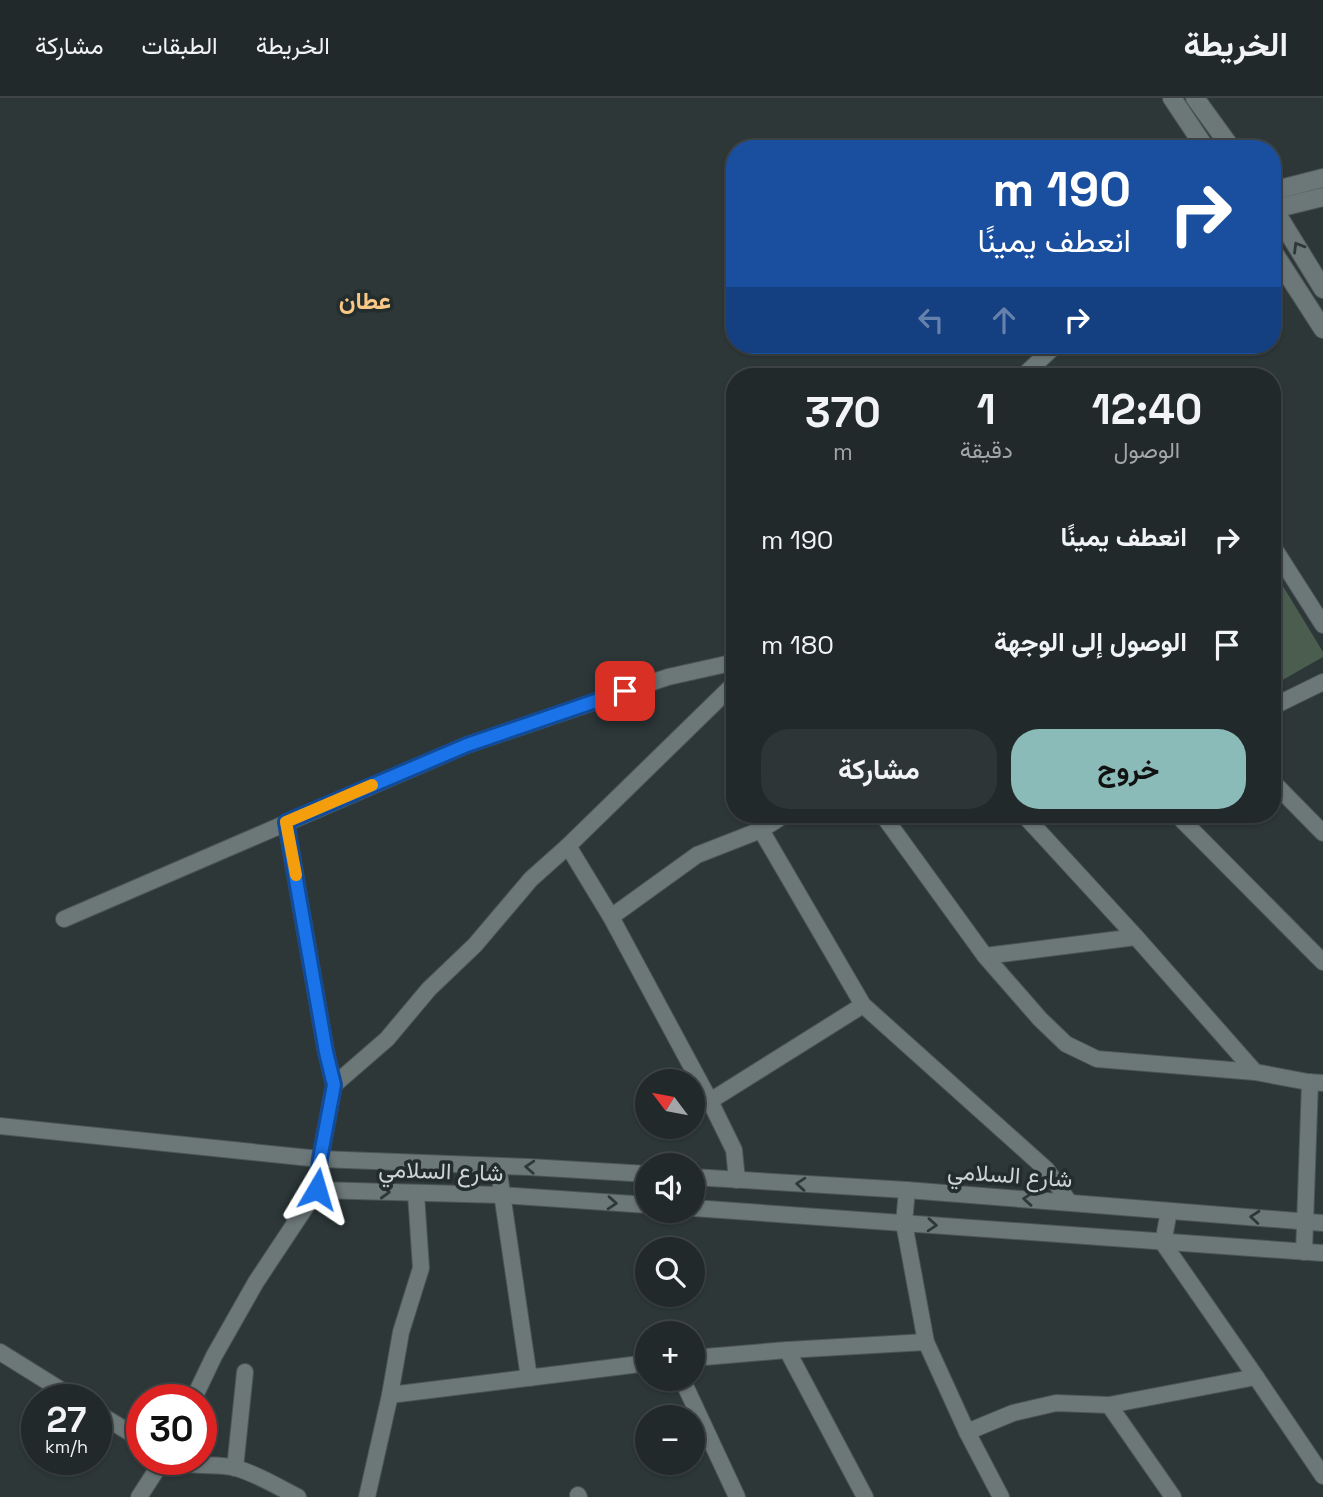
<!DOCTYPE html>
<html lang="ar">
<head>
<meta charset="utf-8">
<style>
	body { margin:0; font-family:"Space Grotesk",Vazirmatn,sans-serif; background:#2e3536; color:#f1f3f6; direction:rtl; height:100vh; display:flex; flex-direction:column; font-size:26px; white-space:nowrap }
	* { box-sizing:border-box; margin:0 }
	p { font-size:23px; color:#a2a6a8 }
	.icon { flex:none; width:38px; height:38px; fill:none; stroke:currentColor; stroke-width:2; stroke-linecap:round; stroke-linejoin:round }
	.map { position:relative; flex:1; overflow:hidden; direction:ltr }
	.side { position:absolute; left:726px; top:270px; width:555px; height:455px; display:flex; flex-direction:column; background:#22292a; border-radius:28px; box-shadow:0 2px 5px #0004,0 0 0 2px #3f4547; direction:rtl }
	.side>* { flex:none }
	.guide { position:absolute; left:726px; top:42px; width:555px; height:214px; border-radius:28px; box-shadow:0 2px 5px #0004,0 0 0 2px #3f4547; direction:rtl; background:#1a4fa0; color:#fff; overflow:hidden }
	.needle { width:46px; rotate:302deg }
	.buttons { position:absolute; left:635px; top:971px; display:grid; gap:14px }
	.buttons a { display:grid; place-items:center; width:70px; height:70px; border-radius:50%; background:#22292a; box-shadow:0 2px 5px #0004,0 0 0 2px #3f4547; font-size:35px }
	.speed { position:absolute; left:21px; top:1286px; display:flex; gap:14px; font-size:35px; font-weight:700; text-align:center }
	.speed>* { display:grid; place-content:center; width:91px; height:91px; border-radius:50%; background:#22292a; box-shadow:0 2px 5px #0004,0 0 0 2px #3f4547; line-height:1 }
	.speed small { font-size:18px; font-weight:400 }
	.speed .limit { border:10px solid #d22; background:#fff; color:#111 }
	.pin { position:absolute; display:grid; place-items:center; width:60px; height:60px; color:#fff; margin:-30px; border-radius:14px; box-shadow:0 4px 10px #0006 }
	.me { position:absolute; width:77px; margin:-38px; rotate:7deg; stroke-linejoin:round; filter:drop-shadow(0 0 5px #0008) }
	.turn { display:flex; align-items:center; gap:24px; height:147px; padding:0 35px; font-size:32px }
	.turn .icon { width:91px; height:91px; stroke-width:2.5 }
	.turn b { display:block; font-size:49px; line-height:60px }
	.lanes { display:flex; align-items:center; height:66px; padding:0 35px; background:#0003; justify-content:center; gap:35px; direction:ltr }
	.lanes .off { opacity:.35 }
	.eta { display:flex; justify-content:space-evenly; align-items:center; height:119px; text-align:center }
	.eta b { font-size:42px; font-weight:700; line-height:49px }
	.cta { display:flex; gap:14px; margin-top:auto; padding:14px 35px }
	.cta a { flex:1; height:80px; border-radius:28px; background:#8bbbb9; color:#111; font-size:28px; font-weight:700; line-height:80px; text-align:center }
	.cta a+a { background:#2e3536; color:#f1f3f6 }
	ul { padding:0; list-style:none }
	li { display:flex; align-items:center; gap:21px; height:105px; padding:0 35px }
	li div { flex:1 }
	li b { display:block; font-size:26px }
	li em { font-style:normal }
	header { display:flex; align-items:center; gap:42px; box-sizing:border-box; height:98px; padding:0 35px; background:#22292a; border-bottom:2px solid #3f4547 }
	header strong { font-size:33px }
	nav { display:flex; gap:38px; margin-inline-start:auto; font-size:24px }
	.map>svg:first-child { display:block }
	.green { fill:#4a5d4f }
	.lines { fill:none; stroke-linecap:round; stroke-linejoin:round }
	.street-casing { stroke:#4c5455; stroke-width:18 }
	.secondary-casing { stroke:#4c5455; stroke-width:20 }
	.street { stroke:#6c7778; stroke-width:16 }
	.secondary { stroke:#6c7778; stroke-width:18 }
	.oneway { stroke:#2e3838 }
	.route-casing { stroke:#114b97; stroke-width:18 }
	.route { stroke:#1a73e8; stroke-width:12 }
	.slow { stroke:#f59e0b; stroke-width:12 }
	.labels { text-anchor:middle; stroke-width:7; stroke-linejoin:round; paint-order:stroke }
	.street-label { font-size:23px; fill:#ced3d4; stroke:#232d2d }
	.neighbourhood-label { font-size:24px; font-weight:bold; fill:#f9c786; stroke:#232d2d }
</style>
</head>
<body>
<header>
<strong>الخريطة</strong>
<nav><a>الخريطة</a><a>الطبقات</a><a>مشاركة</a></nav>
</header>
<div class="map">
<svg width="1323" height="1399" viewBox="0 0 1323 1399">
	<rect width="100%" height="100%" fill="#2d3738"/>
	<path class="green" d="M1272,470L1323,554V559L1272,588Z"/>
	<g class="lines">
		<defs>
			<g id="street">
				<path d="M1023,278L1056,247"/>
				<path d="M1272,447L1323,527"/>
				<path d="M1272,609L1323,584"/>
				<path d="M1272,683L1323,735"/>
				<path d="M882,716L985,858L1040,921L1066,946L1097,961L1255,974L1308,984L1323,985"/>
				<path d="M1023,716L1136,839L1255,974"/>
				<path d="M1176,716L1323,864"/>
				<path d="M286,724L326,954L334,987"/>
				<path d="M761,732L863,907L1047,1072L1069,1104"/>
				<path d="M568,748L611,819L710,1003L734,1052L737,1082"/>
				<path d="M611,819L697,757L761,732L786,716"/>
				<path d="M64,821L467,647L668,579L731,565L735,568"/>
				<path d="M985,858L1136,839"/>
				<path d="M710,1003L863,907"/>
				<path d="M0,1028L320,1061L529,1069L648,1076"/>
				<path d="M498,1068L529,1280"/>
				<path d="M693,1079L907,1092L1323,1125"/>
				<path d="M317,1092L501,1097L648,1107"/>
				<path d="M907,1092L904,1125L926,1244L967,1334L1001,1399"/>
				<path d="M693,1110L1323,1155"/>
				<path d="M1169,1113L1163,1145L1256,1279L1323,1378"/>
				<path d="M1304,1154L1310,984"/>
				<path d="M787,1252L865,1399"/>
				<path d="M0,1254L77,1302"/>
				<path d="M693,1260L787,1252L926,1244"/>
				<path d="M682,1281L737,1399"/>
				<path d="M390,1297L648,1265"/>
				<path d="M193,1302L214,1258L256,1184L317,1092L320,1061L334,987L387,941L429,891L475,847L531,781L568,748L735,585"/>
				<path d="M96,1314L142,1342"/>
				<path d="M967,1334L1013,1315L1056,1305L1109,1307"/>
				<path d="M175,1362C193,1371 216,1364 236,1370C257,1376 278,1389 298,1399"/>
				<path d="M235,1370L245,1274"/>
				<path d="M578,1397L579,1399"/>
				<path d="M139,1399L163,1362"/>
				<path d="M367,1399L390,1297L401,1234L421,1170L416,1096"/>
				<path d="M1173,1399L1109,1307L1256,1279"/>
			</g>
			<g id="secondary">
				<path d="M1172,0L1206,51"/>
				<path d="M1195,0L1232,51"/>
				<path d="M1272,93L1323,80"/>
				<path d="M1272,108L1323,191"/>
				<path d="M1274,111L1323,99"/>
				<path d="M1272,152L1323,231"/>
			</g>
		</defs>
		<use href="#street" class="street-casing"/>
		<use href="#secondary" class="secondary-casing"/>
		<use href="#street" class="street"/>
		<use href="#secondary" class="secondary"/>
	</g>
	<defs><path id="oneway-chevron" d="M-2-3.5L2.5 0L-2 3.5" fill="none" stroke-width="1.6" stroke-linecap="round" stroke-linejoin="round" transform="scale(1.75)"/></defs>
	<g class="oneway">
		<use href="#oneway-chevron" transform="translate(1298 149) rotate(-121)"/>
		<use href="#oneway-chevron" transform="translate(530 1069) rotate(-177)"/>
		<use href="#oneway-chevron" transform="translate(801 1086) rotate(-176)"/>
		<use href="#oneway-chevron" transform="translate(385 1094) rotate(2)"/>
		<use href="#oneway-chevron" transform="translate(1028 1101) rotate(-176)"/>
		<use href="#oneway-chevron" transform="translate(612 1105) rotate(4)"/>
		<use href="#oneway-chevron" transform="translate(1255 1119) rotate(-175)"/>
		<use href="#oneway-chevron" transform="translate(932 1127) rotate(4)"/>
	</g>
	<g class="lines">
		<defs>
			<path id="route" d="M317,1091L320,1061L334,987L326,954L286,724L467,647L625,593"/>
		</defs>
		<use href="#route" class="route-casing"/>
		<use href="#route" class="route"/>
		<path class="slow" d="M296,777L286,724L372,687"/>
	</g>
	<g class="labels">
		<g class="street-label">
			<text transform="translate(441 1073) rotate(2)" y="8">شارع السلامي</text>
			<text transform="translate(1010 1077) rotate(4)" y="8">شارع السلامي</text>
		</g>
		<g class="neighbourhood-label">
			<text x="365" y="211">عطان</text>
		</g>
	</g>
</svg>
<div class="buttons">
<a><svg class="needle" viewBox="-14 -14 28 28"><path d="M0-13l5 13h-10z" fill="#e53935"/><path d="M0 13l5-13h-10z" fill="#a2a6a8"/></svg></a>
<a><svg class="icon" aria-label="sound" viewBox="0 0 24 24"><path d="M4 9h4l5-4v14l-5-4H4zM17 9q2 3 0 6"/></svg></a>
<a><svg class="icon" aria-label="search" viewBox="0 0 24 24"><circle cx="10" cy="10" r="6"/><path d="M15 15l6 6"/></svg></a>
<a>+</a>
<a>−</a>
</div>
<div class="speed"><div>27<small>km/h</small></div><div class="limit">30</div></div>
<div class="pin" style="left:625px;top:593px;background:#d93025"><svg class="icon" aria-label="arrive" viewBox="0 0 24 24"><path d="M6 21V4h12l-3 4 3 4H6"/></svg></div>
<svg class="me" style="left:317px;top:1091px" viewBox="-20 -20 40 40"><path d="M0-17L14 15 0 8-14 15z" fill="#1a73e8" stroke="#fff" stroke-width="4"/></svg>
<div class="guide">
<div class="turn"><svg class="icon" aria-label="right" viewBox="0 0 24 24"><path d="M7 20v-9h11M14 6l5 5-5 5"/></svg><div><b>190 m</b>انعطف يمينًا</div></div>
<div class="lanes"><svg class="icon off" aria-label="left" viewBox="0 0 24 24"><path d="M17 20v-9H6M10 6l-5 5 5 5"/></svg><svg class="icon off" aria-label="ahead" viewBox="0 0 24 24"><path d="M12 20V5M6 11l6-6 6 6"/></svg><svg class="icon" aria-label="right" viewBox="0 0 24 24"><path d="M7 20v-9h11M14 6l5 5-5 5"/></svg></div>
</div>
<section class="side">
<div class="eta">
<div><b>12:40</b><p>الوصول</p></div>
<div><b>1</b><p>دقيقة</p></div>
<div><b>370</b><p>m</p></div>
</div>
<ul>
<li><svg class="icon" aria-label="right" viewBox="0 0 24 24"><path d="M7 20v-9h11M14 6l5 5-5 5"/></svg><div><b>انعطف يمينًا</b></div><em>190 m</em></li>
<li><svg class="icon" aria-label="arrive" viewBox="0 0 24 24"><path d="M6 21V4h12l-3 4 3 4H6"/></svg><div><b>الوصول إلى الوجهة</b></div><em>180 m</em></li>
</ul>
<div class="cta"><a>خروج</a><a>مشاركة</a></div>
</section>
</div>
</body>
</html>
